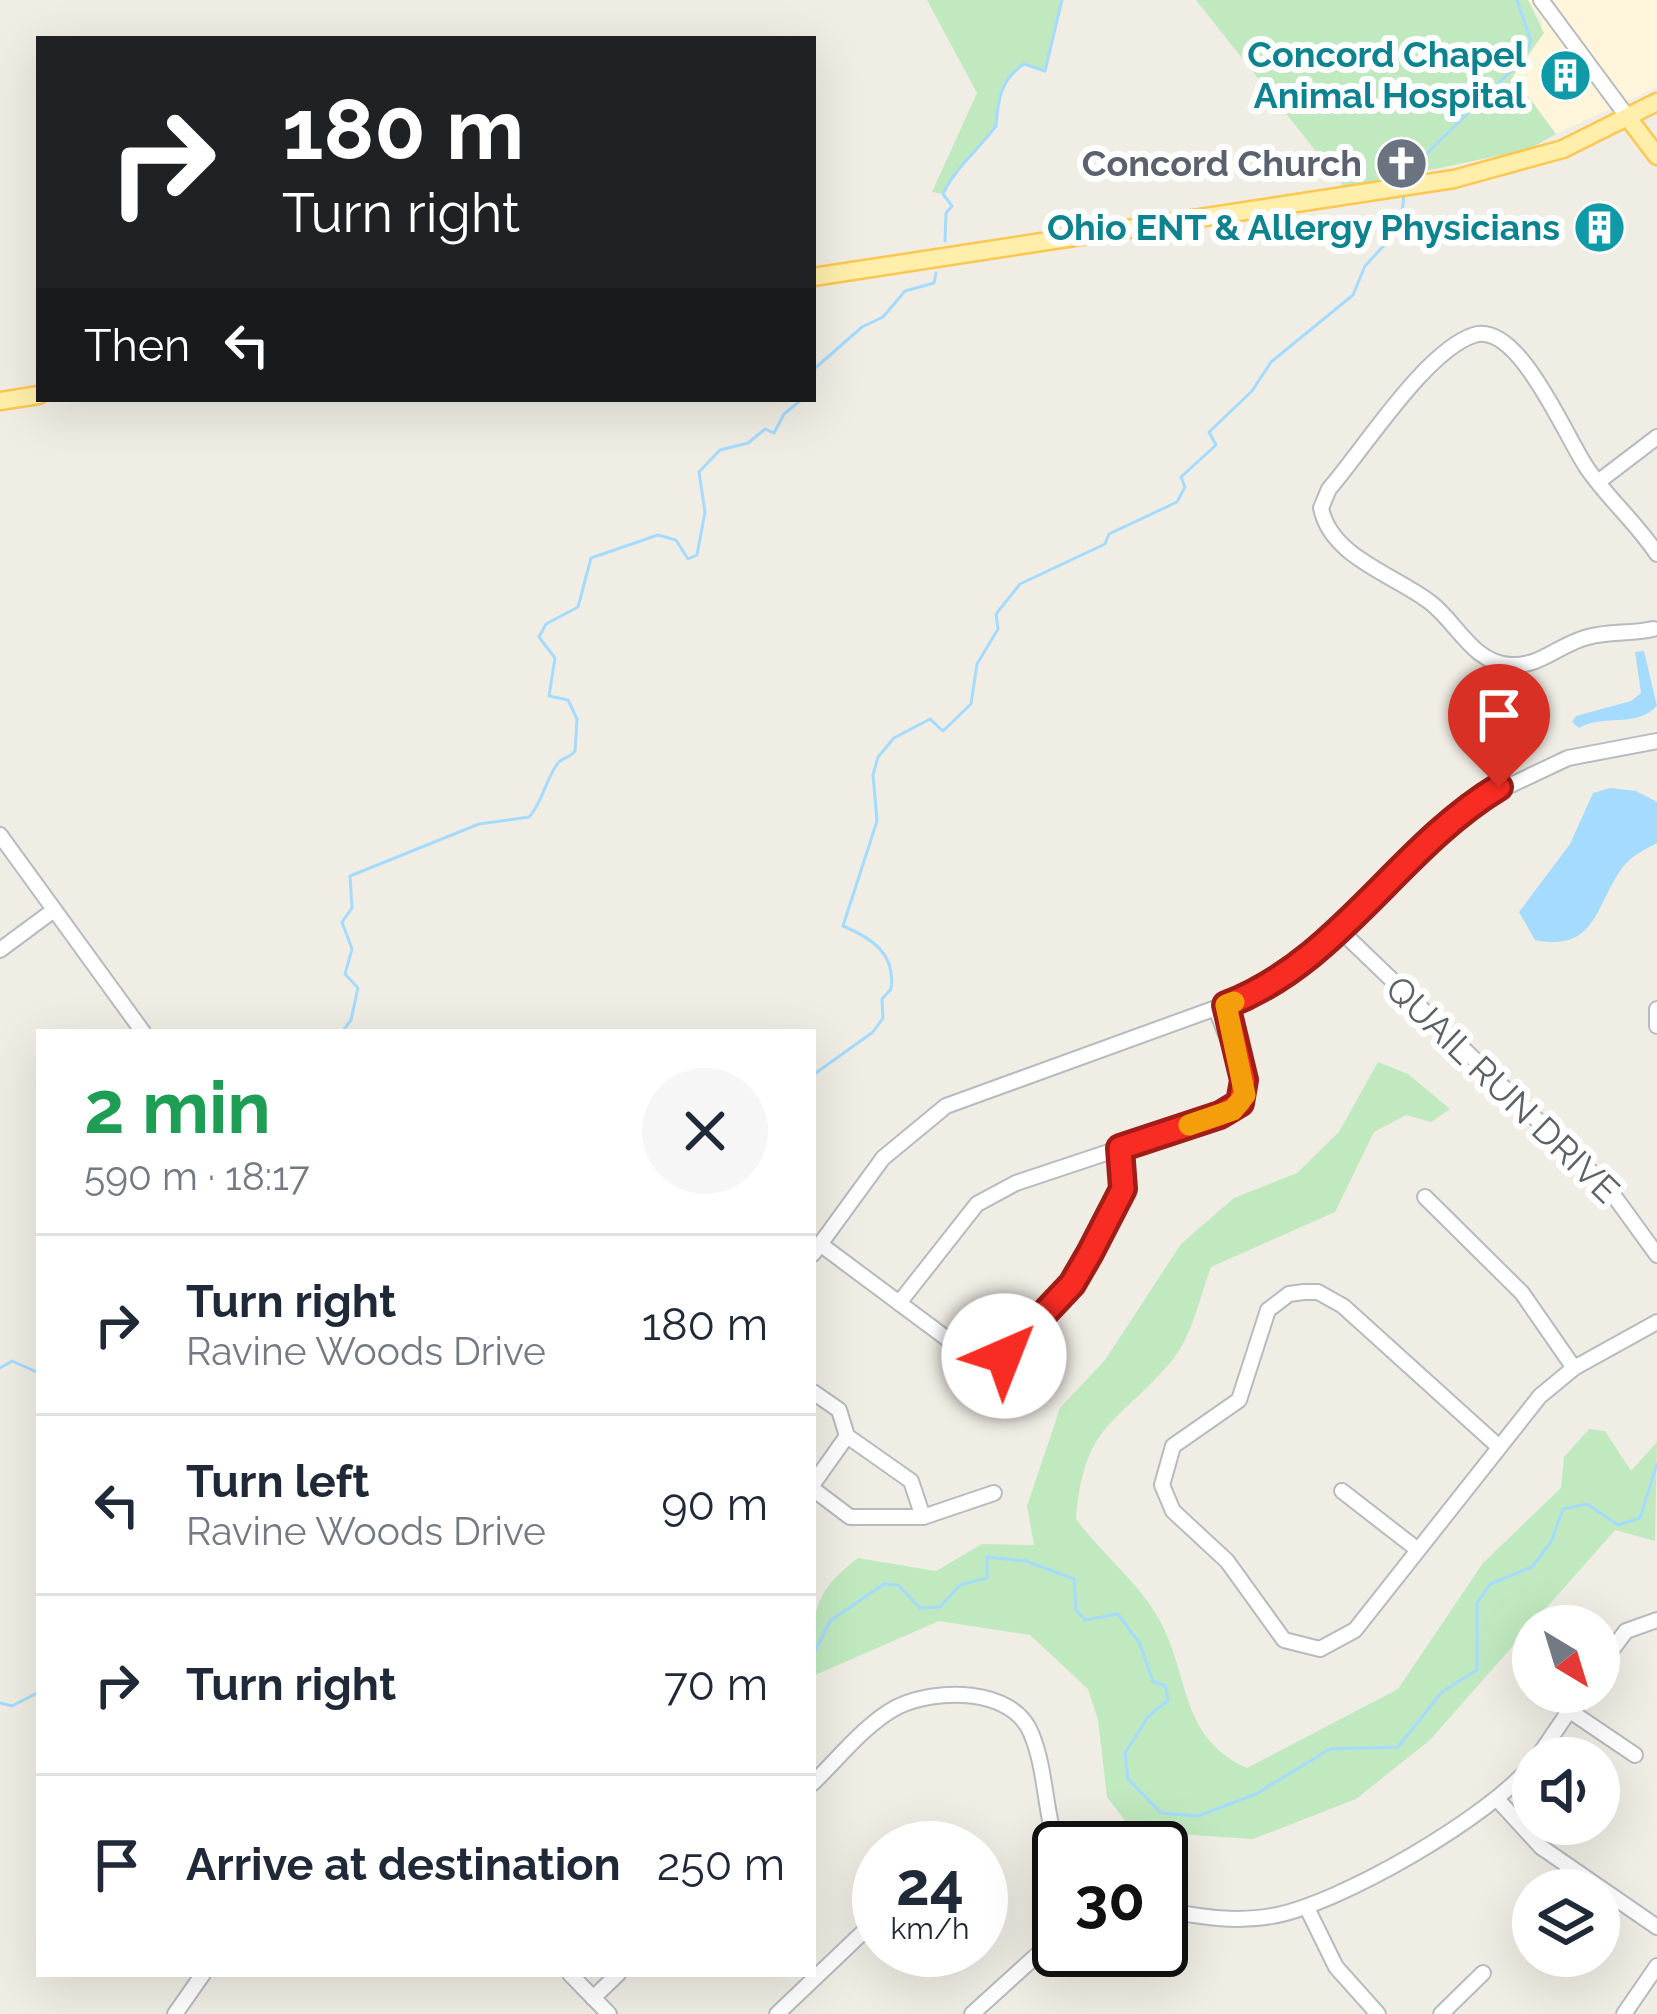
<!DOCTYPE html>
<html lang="en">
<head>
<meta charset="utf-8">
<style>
	body { margin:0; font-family:Raleway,sans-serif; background:#f6f6f7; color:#1f2937; height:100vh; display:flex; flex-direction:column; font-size:45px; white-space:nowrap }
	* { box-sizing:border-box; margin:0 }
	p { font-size:39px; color:#747a83 }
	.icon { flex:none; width:66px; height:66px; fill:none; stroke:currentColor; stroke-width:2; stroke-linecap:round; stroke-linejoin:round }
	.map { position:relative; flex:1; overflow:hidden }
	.sheet { position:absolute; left:36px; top:1029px; width:780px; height:948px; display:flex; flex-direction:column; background:#fff; border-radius:0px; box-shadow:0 12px 48px #0002 }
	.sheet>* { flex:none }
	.banner { position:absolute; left:36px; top:36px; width:780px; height:366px; border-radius:0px; box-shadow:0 12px 48px #0002; background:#202124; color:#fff; overflow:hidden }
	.needle { width:78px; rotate:142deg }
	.controls { position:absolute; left:1512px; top:1605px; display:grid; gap:24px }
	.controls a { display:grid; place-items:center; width:108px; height:108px; border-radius:50%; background:#fff; box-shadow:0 12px 48px #0002; font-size:60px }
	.speed { position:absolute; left:852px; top:1821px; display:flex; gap:24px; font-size:60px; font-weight:700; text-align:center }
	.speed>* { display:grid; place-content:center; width:156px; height:156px; border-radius:50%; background:#fff; box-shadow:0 12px 48px #0002; line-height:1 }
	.speed small { font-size:30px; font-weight:400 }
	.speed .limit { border:6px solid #111; border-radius:18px; background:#fff; color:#111 }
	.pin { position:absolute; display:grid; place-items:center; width:102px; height:102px; color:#fff; margin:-123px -51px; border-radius:50% 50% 50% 0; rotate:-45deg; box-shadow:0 0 12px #0007 }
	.pin .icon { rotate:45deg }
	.me { position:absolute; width:132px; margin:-66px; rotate:44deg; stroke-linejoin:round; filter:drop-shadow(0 0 9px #0008) }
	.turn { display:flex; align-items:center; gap:42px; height:252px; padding:0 48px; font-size:54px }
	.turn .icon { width:156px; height:156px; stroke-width:2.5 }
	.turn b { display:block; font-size:84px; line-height:102px }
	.then { display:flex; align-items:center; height:114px; padding:0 48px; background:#0003; gap:24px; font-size:45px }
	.round { display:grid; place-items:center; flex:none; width:126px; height:126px; border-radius:63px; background:#f6f6f7 }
	.headline { display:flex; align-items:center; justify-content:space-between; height:204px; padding:0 48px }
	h1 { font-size:72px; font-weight:700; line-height:90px; color:#1e9e55 }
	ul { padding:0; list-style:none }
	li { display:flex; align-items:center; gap:36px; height:180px; padding:0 48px; border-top:3px solid #e0e1e3 }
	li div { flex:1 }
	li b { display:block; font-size:45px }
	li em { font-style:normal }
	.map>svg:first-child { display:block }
	.commercial { fill:#fff5da }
	.green { fill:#c0e9bf }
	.water { fill:#a5dbff }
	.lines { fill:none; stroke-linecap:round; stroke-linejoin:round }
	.stream { stroke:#a5dbff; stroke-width:3 }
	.minor-casing { stroke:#b7bbbf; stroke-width:18 }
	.major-casing { stroke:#fdc750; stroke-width:21 }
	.minor { stroke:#fff; stroke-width:14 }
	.major { stroke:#ffefaa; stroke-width:16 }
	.route-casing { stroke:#a11d17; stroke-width:30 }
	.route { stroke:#f82c23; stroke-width:21 }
	.slow { stroke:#f59e0b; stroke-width:21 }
	.labels { text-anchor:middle; stroke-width:12; stroke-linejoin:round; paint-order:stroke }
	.culture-label { font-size:36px; font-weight:bold; fill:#0d838f; stroke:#fff; text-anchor:end }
	.worship-label { font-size:36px; font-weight:bold; fill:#5b616d; stroke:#fff; text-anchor:end }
	.street-label { font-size:36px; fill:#5c6166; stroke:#fff }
</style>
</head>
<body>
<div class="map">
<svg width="1657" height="2014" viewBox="0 0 1657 2014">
	<rect width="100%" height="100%" fill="#f0ede4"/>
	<path class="commercial" d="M1528,0H1657V87L1556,134L1513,76L1532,52L1543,22Z"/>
	<g class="green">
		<path d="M927,0H1062L1045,71L1024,64C1000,80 998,100 996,126C981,147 954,169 943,194L932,192L977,93Z"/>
		<path d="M1196,0H1528L1544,33L1513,76L1556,134L1529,149L1345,188Z"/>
		<path d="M1378,1062L1408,1074L1450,1109L1431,1122L1406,1115L1374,1132L1335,1212L1211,1267C1200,1296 1191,1340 1170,1363C1114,1427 1084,1424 1076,1519C1103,1556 1145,1587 1164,1629C1190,1685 1183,1739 1247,1768L1398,1689L1483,1563L1561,1488L1564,1457L1589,1429L1605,1431L1631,1471L1657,1442L1655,1541L1615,1530L1430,1740L1356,1799L1253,1839L1133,1831L1107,1797L1098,1720L1088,1689L1030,1635L939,1621L813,1676C813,1617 808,1596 858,1558L936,1571L982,1544L1034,1545L1027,1506L1060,1408L1105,1360L1181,1244L1234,1198L1297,1173L1339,1132Z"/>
	</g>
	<g class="water">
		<path d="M1644,651L1657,706C1634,729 1606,713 1579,728L1572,722L1576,716L1631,701L1641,693L1635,652Z"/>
		<path d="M1610,788L1636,791L1657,802V843C1642,851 1630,856 1620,871C1595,909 1594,952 1535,940L1519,912L1570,844L1593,793Z"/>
	</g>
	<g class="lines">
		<g class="stream">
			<path d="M1403,177L1523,59L1531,41L1517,0"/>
			<path d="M945,241L946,213L952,206L943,194C954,169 981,147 996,126C998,100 1000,80 1024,64L1045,71L1062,0"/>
			<path d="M813,370L862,327L883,317L905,291L934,283L936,273"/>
			<path d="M342,1032L351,1020L358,988L345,974L352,949L342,922L352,908L350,876L479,824L529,817C542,804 548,773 559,762C564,757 571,757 575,751L577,719L568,700L549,696L555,658L539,637L546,624L578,607L591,558L658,535L676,540L688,559L697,555L705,512L699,472L720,450L748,443L765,429L774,433L784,414L802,399"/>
			<path d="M813,1075L873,1032L883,1018L882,999L891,989C896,954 872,938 843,926L877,821L873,775L878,757L894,738L930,719L943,731L971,704L977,664L998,629L996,614L1020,584L1105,544L1109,534L1177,502L1185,487L1181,477L1216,445L1209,432L1252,391L1271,362L1353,295L1365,266L1401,227L1404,193"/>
			<path d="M0,1368L12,1361L39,1373"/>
			<path d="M813,1655L830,1621L884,1584L898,1585L920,1608L940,1607L960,1585L987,1578V1557L1026,1561L1074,1579L1076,1610L1085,1620L1118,1614L1140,1644L1153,1682L1165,1685L1168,1700L1148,1717L1125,1753L1128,1779L1161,1813L1198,1816L1256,1794L1330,1749L1398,1747L1442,1692L1477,1670V1603L1490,1584L1532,1567L1551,1542L1563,1509L1587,1504L1618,1525L1640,1518L1657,1464"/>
			<path d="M0,1703L12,1706L39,1692"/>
		</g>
		<defs>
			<g id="minor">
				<path d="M1541,0L1629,119"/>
				<path d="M1598,482L1657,437"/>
				<path d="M1653,629C1631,634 1609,631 1588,637C1559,644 1541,667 1510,665C1473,663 1457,623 1431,603C1396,575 1331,558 1321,508L1329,489C1364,449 1425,351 1474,335C1519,321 1566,438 1587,468C1608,499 1636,522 1657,554"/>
				<path d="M0,835L143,1032"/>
				<path d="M1340,930L1609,1189L1657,1255"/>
				<path d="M0,950L54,910"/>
				<path d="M1226,1005L1236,1053"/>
				<path d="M1657,1009V1026"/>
				<path d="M1425,1197L1522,1293L1574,1368"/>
				<path d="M820,1244L977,1361L994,1362L1072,1284L1122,1189L1120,1148"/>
				<path d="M813,1254L883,1158L946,1106L1249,996L1319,949L1405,862L1475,802L1568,758L1657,741"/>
				<path d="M899,1303L977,1204L1016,1183L1220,1115L1240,1103L1244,1080L1216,1009"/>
				<path d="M813,1392L839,1410L847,1436L911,1481L923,1517"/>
				<path d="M1499,1447L1343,1306L1318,1292H1304L1289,1294L1268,1310L1239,1400L1173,1446L1162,1485L1173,1511L1227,1561L1284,1640L1320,1649L1355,1630L1540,1396L1574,1368L1657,1322"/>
				<path d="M813,1484L847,1436"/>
				<path d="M813,1489L850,1517H923L994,1493"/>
				<path d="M1342,1491L1418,1550"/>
				<path d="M1599,1667L1626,1631L1657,1620"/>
				<path d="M1570,1711L1635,1755"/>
				<path d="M1537,1758L1582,1692"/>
				<path d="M813,1783C838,1759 865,1724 897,1707C935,1688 1012,1687 1031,1733C1047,1771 1044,1814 1059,1852"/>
				<path d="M1497,1799L1541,1847L1657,1927"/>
				<path d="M1307,1908L1336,1967L1378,2014"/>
				<path d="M1161,1910C1198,1916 1234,1923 1272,1916C1338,1905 1492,1816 1533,1763"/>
				<path d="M570,1974L609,2014"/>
				<path d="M593,1998L618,1974"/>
				<path d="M175,2014L203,1974"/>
				<path d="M777,2014L879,1917"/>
				<path d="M972,2014L1059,1935"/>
				<path d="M1441,2014L1483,1973"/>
				<path d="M1624,2014L1657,1966"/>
			</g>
			<g id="major">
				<path d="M1629,119L1657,156"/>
				<path d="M813,277L1454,179L1563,149L1657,102"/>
				<path d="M0,401L39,395"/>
			</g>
		</defs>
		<use href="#minor" class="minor-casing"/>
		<use href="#major" class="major-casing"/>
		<use href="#minor" class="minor"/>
		<use href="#major" class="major"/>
	</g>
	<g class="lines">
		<defs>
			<path id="route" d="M1004,1356L1072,1284L1090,1253L1123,1189L1120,1148L1220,1115L1240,1103L1244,1080L1226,1005C1339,962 1398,848 1499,787"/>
		</defs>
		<use href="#route" class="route-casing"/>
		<use href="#route" class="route"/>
		<path class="slow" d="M1189,1125L1233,1110L1245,1095L1226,1005L1234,1002"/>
	</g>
	<defs>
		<symbol id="building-disc" viewBox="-11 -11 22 22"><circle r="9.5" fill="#0f9aa8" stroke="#fff"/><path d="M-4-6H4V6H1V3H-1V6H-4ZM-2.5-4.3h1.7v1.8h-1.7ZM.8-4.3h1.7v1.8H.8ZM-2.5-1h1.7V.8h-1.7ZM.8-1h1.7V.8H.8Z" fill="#fff"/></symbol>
		<symbol id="church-disc" viewBox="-11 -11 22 22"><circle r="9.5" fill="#6b7280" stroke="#fff"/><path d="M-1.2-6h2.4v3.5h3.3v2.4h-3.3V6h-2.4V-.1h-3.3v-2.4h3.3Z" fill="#fff"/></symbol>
	</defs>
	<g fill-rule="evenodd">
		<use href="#building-disc" x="1536" y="46" width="59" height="59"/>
		<use href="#church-disc" x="1372" y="134" width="59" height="59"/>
		<use href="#building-disc" x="1570" y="198" width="59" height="59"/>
	</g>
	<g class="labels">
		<g class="culture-label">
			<text x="1526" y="67">Concord Chapel<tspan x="1526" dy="41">Animal Hospital</tspan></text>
			<text x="1560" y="240">Ohio ENT &amp; Allergy Physicians</text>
		</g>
		<g class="worship-label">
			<text x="1362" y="176">Concord Church</text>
		</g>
		<g class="street-label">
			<text transform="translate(1503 1089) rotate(44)" y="13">QUAIL RUN DRIVE</text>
		</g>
	</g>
</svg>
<div class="controls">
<a><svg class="needle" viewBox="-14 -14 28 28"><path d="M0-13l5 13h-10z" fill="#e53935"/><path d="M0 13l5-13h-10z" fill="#747a83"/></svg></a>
<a><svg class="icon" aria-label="sound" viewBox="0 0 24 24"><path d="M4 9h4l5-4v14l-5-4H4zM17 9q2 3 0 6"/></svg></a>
<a><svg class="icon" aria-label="layers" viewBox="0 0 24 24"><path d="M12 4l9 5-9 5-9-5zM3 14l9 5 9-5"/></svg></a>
</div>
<div class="speed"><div>24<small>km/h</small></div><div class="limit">30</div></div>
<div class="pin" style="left:1499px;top:787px;background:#d93025"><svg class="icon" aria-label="arrive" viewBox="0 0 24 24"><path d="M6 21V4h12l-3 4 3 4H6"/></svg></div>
<svg class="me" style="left:1004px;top:1356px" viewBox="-20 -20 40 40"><circle r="19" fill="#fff"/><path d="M0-13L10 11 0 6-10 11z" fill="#f82c23"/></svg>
<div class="banner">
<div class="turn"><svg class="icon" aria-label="right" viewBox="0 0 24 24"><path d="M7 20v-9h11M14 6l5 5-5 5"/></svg><div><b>180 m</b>Turn right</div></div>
<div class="then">Then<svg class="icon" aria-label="left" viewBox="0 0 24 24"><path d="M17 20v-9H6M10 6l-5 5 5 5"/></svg></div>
</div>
<section class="sheet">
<div class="headline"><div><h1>2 min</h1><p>590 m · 18:17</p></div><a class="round"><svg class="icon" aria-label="close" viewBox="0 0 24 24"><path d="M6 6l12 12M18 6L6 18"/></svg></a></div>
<ul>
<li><svg class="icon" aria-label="right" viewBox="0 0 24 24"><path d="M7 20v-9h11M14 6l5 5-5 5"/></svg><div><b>Turn right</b><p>Ravine Woods Drive</p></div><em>180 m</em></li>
<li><svg class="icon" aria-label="left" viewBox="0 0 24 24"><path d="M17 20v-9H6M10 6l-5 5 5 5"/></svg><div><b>Turn left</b><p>Ravine Woods Drive</p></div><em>90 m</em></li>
<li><svg class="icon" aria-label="right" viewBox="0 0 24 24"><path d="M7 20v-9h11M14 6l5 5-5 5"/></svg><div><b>Turn right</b></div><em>70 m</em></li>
<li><svg class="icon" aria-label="arrive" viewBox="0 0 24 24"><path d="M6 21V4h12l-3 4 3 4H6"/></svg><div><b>Arrive at destination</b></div><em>250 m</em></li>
</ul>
</section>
</div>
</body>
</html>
